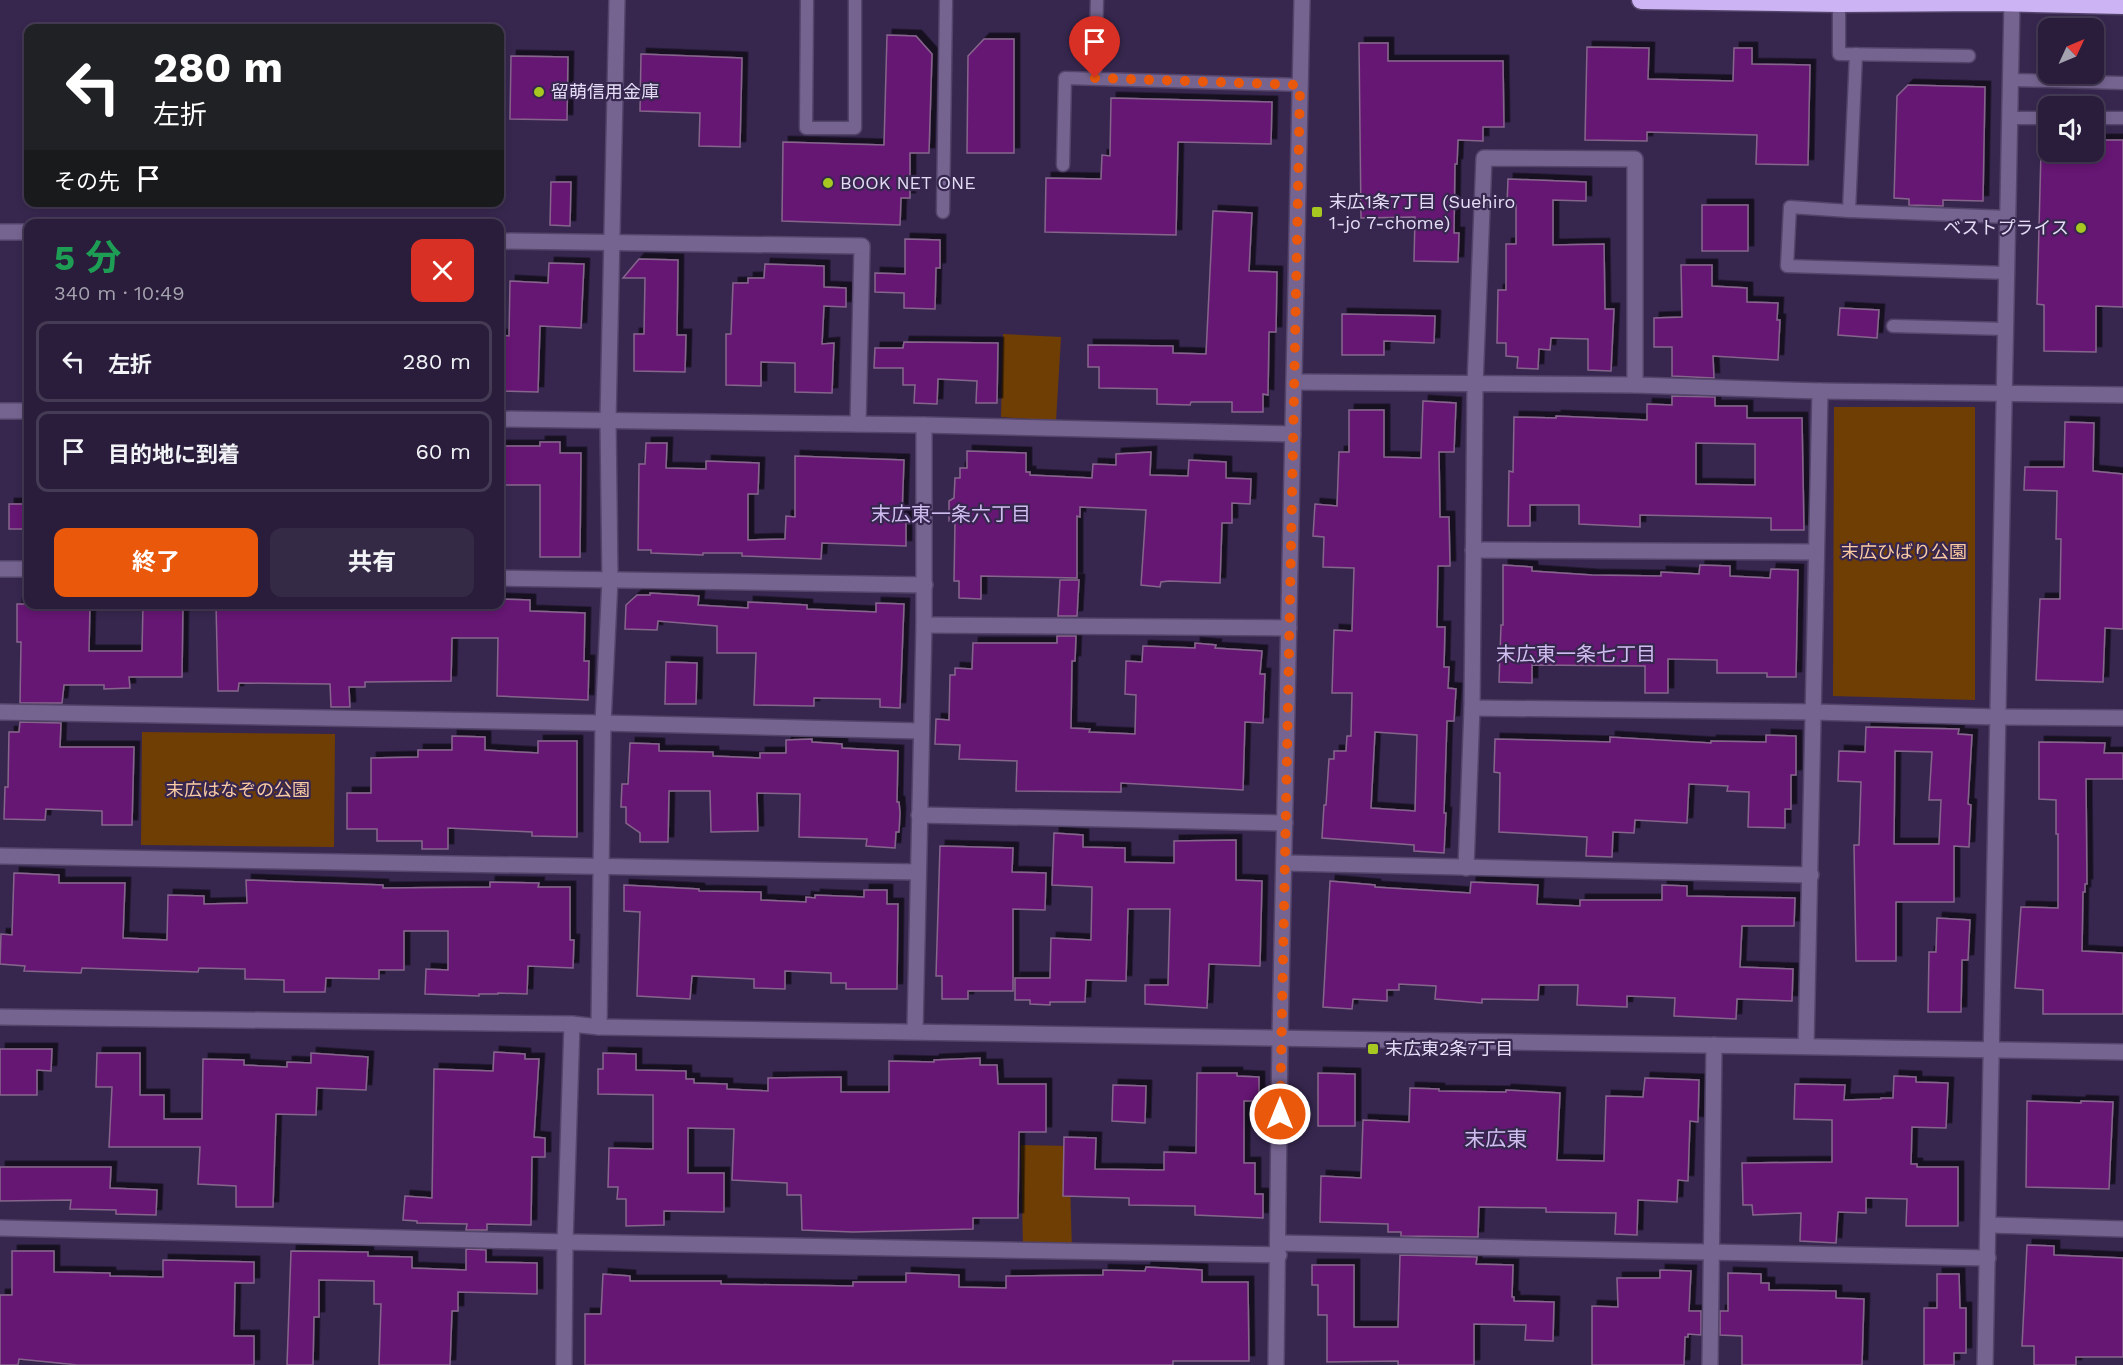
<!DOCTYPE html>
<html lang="ja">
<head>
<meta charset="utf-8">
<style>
	body { margin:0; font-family:"Work Sans","Noto Sans JP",sans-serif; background:#352a46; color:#f1f3f6; height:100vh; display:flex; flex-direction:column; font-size:22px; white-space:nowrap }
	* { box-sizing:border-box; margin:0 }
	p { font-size:20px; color:#a5a2af }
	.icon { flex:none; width:33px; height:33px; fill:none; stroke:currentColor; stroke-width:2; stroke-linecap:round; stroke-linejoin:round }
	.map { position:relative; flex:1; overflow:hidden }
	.panel { position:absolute; left:24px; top:219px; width:480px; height:390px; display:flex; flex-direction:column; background:#291d3b; border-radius:12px; box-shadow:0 3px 9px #0003,0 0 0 2px #453b55 }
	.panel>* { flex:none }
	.guide { position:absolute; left:24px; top:24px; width:480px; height:183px; border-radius:12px; box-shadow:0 3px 9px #0003,0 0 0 2px #453b55; background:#202124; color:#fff; overflow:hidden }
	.needle { width:39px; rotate:46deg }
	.fabs { position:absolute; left:2038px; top:18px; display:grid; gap:12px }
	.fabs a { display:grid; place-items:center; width:66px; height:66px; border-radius:12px; background:#291d3b; box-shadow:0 3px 9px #0003,0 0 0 2px #453b55; font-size:30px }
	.pin { position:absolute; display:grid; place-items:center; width:51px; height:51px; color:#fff; margin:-62px -26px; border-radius:50% 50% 50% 0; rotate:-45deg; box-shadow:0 0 6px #0007 }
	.pin .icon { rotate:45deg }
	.me { position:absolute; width:66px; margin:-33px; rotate:0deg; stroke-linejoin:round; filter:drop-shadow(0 0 4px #0008) }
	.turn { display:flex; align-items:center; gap:21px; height:126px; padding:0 30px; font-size:27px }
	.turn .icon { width:78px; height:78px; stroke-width:2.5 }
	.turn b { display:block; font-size:42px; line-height:51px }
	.then { display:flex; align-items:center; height:57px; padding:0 30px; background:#0003; gap:12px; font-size:22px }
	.round { display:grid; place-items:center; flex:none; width:63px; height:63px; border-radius:12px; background:#352a46 }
	.head { display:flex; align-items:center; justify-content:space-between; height:102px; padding:0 30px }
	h1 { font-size:36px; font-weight:700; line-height:45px; color:#1e9e55 }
	.action { display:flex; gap:12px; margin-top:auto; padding:12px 30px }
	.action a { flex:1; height:69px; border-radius:12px; background:#ea580c; color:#fff; font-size:24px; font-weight:700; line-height:69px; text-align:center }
	.action a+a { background:#352a46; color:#f1f3f6 }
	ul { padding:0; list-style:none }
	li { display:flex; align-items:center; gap:18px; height:81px; margin:0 12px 9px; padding:0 18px; border:3px solid #453b55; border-radius:12px }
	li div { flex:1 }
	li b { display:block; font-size:22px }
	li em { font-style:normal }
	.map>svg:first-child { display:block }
	.green { fill:#6f3e05 }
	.building { fill:#661873; stroke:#86658c; stroke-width:1.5; fill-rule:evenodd; filter:url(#shadow) }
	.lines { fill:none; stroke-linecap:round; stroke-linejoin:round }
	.lane-casing { stroke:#53446a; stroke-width:15 }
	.street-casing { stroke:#53446a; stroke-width:18 }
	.highway-casing { stroke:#53446a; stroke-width:21 }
	.lane { stroke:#756490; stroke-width:12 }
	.street { stroke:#756490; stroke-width:15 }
	.highway { stroke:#ccb3f4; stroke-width:18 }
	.route { stroke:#ea580c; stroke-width:10; stroke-dasharray:0 18 }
	.poi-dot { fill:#a6c821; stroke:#37274f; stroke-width:2 }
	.labels { text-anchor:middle; stroke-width:4.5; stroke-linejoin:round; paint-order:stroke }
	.poi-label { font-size:18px; fill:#e4dcf5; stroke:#37274f; text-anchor:start }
	.park-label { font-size:18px; fill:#facaa3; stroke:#37274f }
	.neighbourhood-label { font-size:20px; fill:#d0bdf0; stroke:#37274f }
	.quarter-label { font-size:21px; fill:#d0bdf0; stroke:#37274f }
</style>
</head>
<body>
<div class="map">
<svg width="2123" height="1365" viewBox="0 0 2123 1365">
	<defs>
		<filter id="shadow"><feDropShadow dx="5.5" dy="-5.5" stdDeviation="0" flood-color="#0009"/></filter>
	</defs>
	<rect width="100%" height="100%" fill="#37274f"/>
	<g class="green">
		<path d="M1003,334L1061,337L1056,421L1001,417Z"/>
		<path d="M1834,407H1975V700L1833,696Z"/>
		<path d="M142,732L335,734L334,847L141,845Z"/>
		<path d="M1021,1145L1069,1146L1072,1251L1023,1248Z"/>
	</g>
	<g class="building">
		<path d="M887,35L916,36L932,54L929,153H910V198H901L900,225L782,221L783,142L884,145Z"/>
		<path d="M984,39H1014V153H967L968,56Z"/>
		<path d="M1359,43H1388V61H1503L1504,127H1483V141L1458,140L1457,164H1455L1454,233H1459L1458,262L1414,261L1415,217L1361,218Z"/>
		<path d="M1587,47L1649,48L1648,79L1733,81L1734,48H1752V64L1810,65L1808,165L1756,164L1757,135L1647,132V141L1585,140Z"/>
		<path d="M641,54L742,58L740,147L699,146L700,113L640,111Z"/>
		<path d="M511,56L568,57L567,120L510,119Z"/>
		<path d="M1908,85L1985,87L1983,201L1943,200V206L1909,205V199L1894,198L1897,96Z"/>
		<path d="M1111,98L1272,102L1271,144L1178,142L1176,235L1045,232L1046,178L1101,179L1102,155L1110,156Z"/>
		<path d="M2094,140H2123V307L2096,306V352L2044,351V305L2037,304L2041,152H2094Z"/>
		<path d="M1508,179L1586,182V201L1553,200V245L1604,244L1605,309H1614L1611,371L1588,370V339L1551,338L1550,350L1539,349L1538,369L1517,368L1518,357L1506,356V343H1497L1498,290H1506V244H1516V205H1507Z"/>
		<path d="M551,182H571L570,226L550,225Z"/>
		<rect x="1702" y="205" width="46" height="46"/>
		<path d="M1213,211L1252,213L1249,271L1277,272L1276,332H1269L1268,395L1263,394V412H1232V402H1191L1190,405L1157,404V389L1099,388V367H1088V345L1173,346V353L1206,354Z"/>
		<path d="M905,239L940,240V268H936L935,309L904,308V293L875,292V273L905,274Z"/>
		<path d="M639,259L678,260L677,335H686L685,372L634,371V334H644L645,278H623Z"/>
		<path d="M549,263L584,264L581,328L540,326L538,392L500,391L501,335L509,336L510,281L548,283Z"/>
		<path d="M765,264L824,266V287L846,288V307L824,306L822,344L834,343L832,393L795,392V363L761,362V386L726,385V334H731L733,283H748V278H764Z"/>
		<path d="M1681,265H1712V286L1747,288V302L1778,303L1777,320H1780L1778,360L1713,356L1714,378L1672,376V347H1654V318L1682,317Z"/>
		<path d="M1840,308L1879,310L1877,338L1838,335Z"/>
		<path d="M1342,314L1435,316L1434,343L1384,341V355H1342Z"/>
		<path d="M904,342L998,343L997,403H976L977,381L938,379L937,404L914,403L915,385H903V368H874L875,348H903Z"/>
		<path d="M1672,396L1715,397V406H1747V418H1802L1804,530H1771V518L1640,515V527L1579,524V505H1530V526H1508L1509,471L1513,472L1514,417L1556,418V416L1647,420V404L1672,405ZM1696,443L1755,444V485L1696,484Z"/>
		<path d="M1423,401L1456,403L1454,452H1439L1440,517H1449L1450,566H1438L1437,627H1445L1444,667H1449L1448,688L1456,689L1454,721H1447L1444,813H1446L1444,853L1414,851V845L1322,838L1324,805H1326L1329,759H1334V751H1346L1347,736H1351L1352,693H1332L1334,630L1352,631L1354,568L1323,567L1324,537L1313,536L1315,504L1337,506L1339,452H1349V410H1384V457L1421,458ZM1375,732L1417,735L1415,811L1371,808Z"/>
		<path d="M2065,422L2094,423L2093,471L2123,474V629L2105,628L2103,682L2036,680L2040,599H2060L2061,539H2056L2057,491L2024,490L2025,467H2064Z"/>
		<path d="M540,442H560V453H581L580,557H540V485H501V446H540Z"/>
		<path d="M646,443H667L666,468L706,469V461L759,463L758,494H748V540L785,539L786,516L795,517V456L904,460L902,515H906V546L822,543L821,559L742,556V553H703V555L651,553V550H638L639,464H645Z"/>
		<path d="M967,451L1026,453V472H1030V475L1092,478L1093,464L1116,465V454L1151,452L1150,475L1188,476L1189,460L1226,462V478L1251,479L1250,504L1232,503V523H1222L1220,583L1169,581L1161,582L1160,587L1141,585L1146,510L1080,507V517L1077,516V578L981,576V599L959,598V581H954L955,521H949V501L954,498L955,478H960V468H967Z"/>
		<rect x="9" y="504" width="19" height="25"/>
		<path d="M1503,565L1532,567V571L1592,575L1661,576V572L1699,574L1700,565L1730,566V576L1770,578L1771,569L1798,570L1796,677H1767V673H1717V660L1668,659V693H1645V666L1532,665V683L1499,682L1501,625H1503Z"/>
		<path d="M1060,580H1079L1077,616H1058Z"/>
		<path d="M650,593L699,596L698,605L748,608V602L807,605V609L876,612V603L904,604L900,708L880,707V699L814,698V706L754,705L756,653H717V626L658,621L657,630L625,629L626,605L637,595H650Z"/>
		<path d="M500,599L530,600V611L585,613L584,661H589L588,700L497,696L498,638H452L451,681L365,682V687H349L350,707H331L330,684L239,683L238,691H218L216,604H281V608H291V610L367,609V604H500Z"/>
		<path d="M17,604H90L89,651H142L143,604H183L182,677H129L130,688L104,689V685H64L62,703H20L21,642H17Z"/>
		<path d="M1057,636H1076L1075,661H1072L1071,728L1090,729L1089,732L1135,734L1136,695L1125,694L1126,661L1142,662L1143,646L1195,648V643L1216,645L1215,648L1262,651L1260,674H1265L1263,723L1245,722L1243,790L1121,783V792L1016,791L1017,761L959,759L960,745L935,744L936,719L949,720L950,675H955V668L972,669L973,643H1057Z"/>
		<path d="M666,662L697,663L696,704H665Z"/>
		<path d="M20,722L61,723L60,747H134L132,825H102V811L46,809L45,820L4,819L5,787H8L9,732H19Z"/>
		<path d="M1866,727L1959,729L1958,734L1972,735L1968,804L1971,805L1969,847L1954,846V902H1896V961H1856L1854,845H1859L1861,782L1838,781L1839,751L1865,752ZM1895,751L1932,752L1929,800H1941L1939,844H1894Z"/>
		<path d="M1766,735L1796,736V775H1791V809H1785V828L1748,827L1749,792L1727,791L1728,786L1689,784L1687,823L1635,820L1634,833L1613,832L1612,857L1586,856L1587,837L1499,832L1500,773L1494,772L1495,739L1610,742V737L1711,743V741L1766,742Z"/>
		<path d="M452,736L485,737V750L538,753V741H577V837L532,836V832L448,828V849H422V841H377V829H347V793H371V758L418,757V750H452Z"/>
		<path d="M812,739V742L842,744V748L898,751L897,802H899L900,813L899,832H896L895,848L866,846L867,839L799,837L800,794L757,793L758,831L711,832L710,791H669L668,842H640V833L626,823V807H621L622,784H628L630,743L659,744V751L713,752V756L760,758V753H786V740Z"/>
		<path d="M2039,742L2105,743L2104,753H2123V779H2086L2087,884H2085V892H2083L2082,951L2123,953V1014H2043V990L2015,988L2021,907L2058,908V834H2056V800L2039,799Z"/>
		<path d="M1054,833L1083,835V847L1125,848V862L1174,863V841L1236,840V880L1262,881L1260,966L1209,964L1207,1008L1145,1004V985H1168L1170,909H1128L1126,981L1086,980L1085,1002H1050V1005L1030,1004V1000H1015V978H1050L1051,938L1091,940L1092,887L1052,885Z"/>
		<path d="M940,846L1013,848L1012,872L1046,873L1045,910L1013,909V991H968V999H942V976H936Z"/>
		<path d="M14,873L59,875V883H125L123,938L167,940L168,895L204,896V904L247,903L246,880L383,885V888L490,887V882L539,883L538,887H570V940H574L573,968L528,966L527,994L498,993V994H479V996L425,994L426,969L448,970V931H404V970H379V979L326,978L325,992H284V980L245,979V969L199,968L198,972L82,968L81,973L24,971L25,966L0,964L1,934L12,935Z"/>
		<path d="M1330,881L1375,885V887L1470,893L1471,882L1538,885L1537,904L1580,906V900H1662V885L1687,886V896L1795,898L1794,926H1742L1740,967L1793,969L1792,1001L1737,999L1736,1019L1674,1016L1675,998L1627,996V1007L1577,1005L1578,985H1539L1538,1000L1482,999V1003L1435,999L1436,986L1399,984V990H1387V1001L1353,999L1352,1009L1323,1007Z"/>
		<path d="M624,885L699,889V891L761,892V900L806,902V897L815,898V895L864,897V890H887V904H898L897,989H846V983H831V973L785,971V989L754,988V979L692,976L690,999L637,996L640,912L624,911Z"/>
		<path d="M1937,918L1970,920L1968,960H1962L1961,1012H1928L1929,952H1936Z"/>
		<path d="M0,1049H52L51,1071L37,1070V1095H0Z"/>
		<path d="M494,1052L525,1054V1059H539L534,1137L545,1138V1157H532L531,1225L487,1224V1230H466L467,1224L417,1223V1221L403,1220L405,1196L432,1198L434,1069L493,1071Z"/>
		<path d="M97,1053H140V1095H164V1119H202L203,1059L244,1060V1065L287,1067V1062L311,1063V1053L368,1057L366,1090L317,1088L316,1115L276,1114L273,1207H236V1186L198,1184L200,1147H109L112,1087H96Z"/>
		<path d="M603,1053L636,1054V1070L686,1071V1079H694V1083L727,1084V1089L768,1091V1078L841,1077V1092H889V1061L934,1062V1060L980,1058V1065H997L998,1084H1046V1132H1019L1018,1218H973V1229L853,1232L802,1230L801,1195H787V1183L732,1180L734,1129L688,1128V1173H724V1212L664,1211V1225L626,1226V1199H617L618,1187H608L609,1148L653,1149V1095L598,1094V1069H603Z"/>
		<path d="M1197,1073H1237V1076L1259,1077V1101H1244V1163H1255V1194H1263V1218L1195,1215V1206L1129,1205V1198L1063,1196L1064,1137L1096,1138L1095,1169L1164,1170V1152L1196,1153Z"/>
		<path d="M1318,1073L1355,1074V1126H1318Z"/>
		<path d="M1894,1076L1916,1077V1082L1948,1083L1946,1128L1912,1127L1911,1164H1917V1167H1958V1226H1906L1907,1199L1866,1198V1213L1838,1212L1836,1243L1800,1241L1801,1213L1753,1215L1752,1205H1743L1742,1163L1832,1162V1120L1794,1119L1795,1084L1845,1085L1844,1100L1881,1099V1098H1893Z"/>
		<path d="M1645,1078L1699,1080L1698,1122L1690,1121L1688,1181L1678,1180L1677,1202L1638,1200L1637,1235L1615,1234L1616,1213L1546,1212V1208L1479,1207L1478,1237L1401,1236V1232H1388V1224L1320,1222L1321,1176L1361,1178L1363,1120L1409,1122L1410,1088L1439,1089V1091L1506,1092V1090L1560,1093L1557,1160L1604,1161L1606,1096L1643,1097Z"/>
		<path d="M1113,1085L1146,1086L1145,1123L1112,1121Z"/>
		<path d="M2027,1101L2081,1103V1101L2113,1102L2109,1189L2026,1187Z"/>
		<path d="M0,1167H111L110,1188L157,1190L156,1215L116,1214V1210L70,1209L71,1200L0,1201Z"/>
		<path d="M2027,1245L2054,1246V1255L2123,1258V1357H2076V1365H2034V1346H2022Z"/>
		<path d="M466,1249L486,1250V1262L537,1263V1294L458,1292V1311H452L450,1365H379L381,1304H374V1281L319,1280V1317H314L313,1365H287L291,1251L368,1252V1256L412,1257V1268L466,1270Z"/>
		<path d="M12,1251H54V1272L110,1273V1276L163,1277V1260L254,1262V1283H235L234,1336H254V1365H78L19,1359L18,1365H0V1295H12Z"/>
		<path d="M1400,1255L1477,1257L1476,1264L1513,1265L1512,1297H1514V1301L1554,1302L1553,1341L1525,1340L1526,1325L1474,1324V1365H1398V1361L1327,1362V1315H1318V1285H1312V1265H1354V1327H1398Z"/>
		<path d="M1146,1267L1202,1270V1282H1248L1249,1361H1173V1365H585V1314H601L603,1274L630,1276V1281H721V1284L853,1286V1282H906V1273L959,1275V1287L1006,1288V1276L1103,1275V1270L1145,1271Z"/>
		<path d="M1660,1270L1691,1271L1689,1311H1701V1335L1688,1334V1337H1685L1684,1365H1592V1306L1618,1307L1617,1278H1660Z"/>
		<path d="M1728,1273L1761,1274V1283H1769V1290L1836,1291V1298L1864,1299L1862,1365H1742V1336L1720,1335V1311H1728Z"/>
		<path d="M1937,1274H1959L1960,1308H1966V1353H1954V1365H1924V1308H1937Z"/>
	</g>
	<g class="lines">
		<defs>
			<g id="lane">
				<path d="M807,0L806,128H855V0"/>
				<path d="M1839,3V54L1969,56"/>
				<path d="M1856,54L1849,211L2009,217"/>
				<path d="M1095,78L1097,0"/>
				<path d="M2011,80L2123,83"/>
				<path d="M2010,118H2049"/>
				<path d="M2094,118H2123"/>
				<path d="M1063,165L1065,78L1301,85"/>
				<path d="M1849,211L1790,207L1787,266L2008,273"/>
				<path d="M943,212L946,0"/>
				<path d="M1893,326L2006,329"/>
			</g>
			<g id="street">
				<path d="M0,232H28"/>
				<path d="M500,241L862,246L858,424"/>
				<path d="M1294,382L1635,385L1820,391L2123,395"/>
				<path d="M0,411H28"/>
				<path d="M500,419L924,425L1293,434"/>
				<path d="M1473,550L1816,552"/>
				<path d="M0,569H28"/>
				<path d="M500,578L925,585"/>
				<path d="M924,625L1289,628"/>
				<path d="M1472,708L1813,712L1997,717L2123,718"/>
				<path d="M0,712L603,723L921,731"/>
				<path d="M919,815L1285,823"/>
				<path d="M0,856L918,872"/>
				<path d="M1284,863L1811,875"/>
				<path d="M1466,868L1472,708L1475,385L1484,158L1635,159V385"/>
				<path d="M0,1017L572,1024L599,1027L2123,1052"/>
				<path d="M599,1027L603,723L610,580L608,420L617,0"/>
				<path d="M915,1030L924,625V425"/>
				<path d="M1806,1046L1820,391"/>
				<path d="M1989,1225L2123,1229"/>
				<path d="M0,1228L565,1242L1279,1255"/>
				<path d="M1279,1243L1988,1258"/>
				<path d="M564,1365L565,1242L572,1024"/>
				<path d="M1276,1365L1280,1037L1302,0"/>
				<path d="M1710,1365L1714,1045"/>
				<path d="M1985,1365L2012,2"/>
			</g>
			<path id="highway" d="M1641,0L1839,3L1993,2L2123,5"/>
		</defs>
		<use href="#lane" class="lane-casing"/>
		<use href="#street" class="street-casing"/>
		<use href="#highway" class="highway-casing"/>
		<use href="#lane" class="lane"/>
		<use href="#street" class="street"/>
		<use href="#highway" class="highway"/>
	</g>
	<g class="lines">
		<path class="route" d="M1095,78L1300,85L1280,1114"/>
	</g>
	<g class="poi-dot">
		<circle cx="539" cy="92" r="6"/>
		<circle cx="828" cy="183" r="6"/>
		<rect x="1311" y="206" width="12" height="12" rx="3"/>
		<circle cx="2081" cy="228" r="6"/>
		<rect x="1367" y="1043" width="12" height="12" rx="3"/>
	</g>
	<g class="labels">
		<g class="poi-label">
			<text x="551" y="98">留萌信用金庫</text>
			<text x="840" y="189">BOOK NET ONE</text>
			<text x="1329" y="208">末広1条7丁目 (Suehiro<tspan x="1329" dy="21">1-jo 7-chome)</tspan></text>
			<text x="2069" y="234" text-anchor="end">ベストプライス</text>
			<text x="1385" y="1055">末広東2条7丁目</text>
		</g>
		<g class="park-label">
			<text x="1904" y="558">末広ひばり公園</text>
			<text x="238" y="796">末広はなぞの公園</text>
		</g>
		<g class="neighbourhood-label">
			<text x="951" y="521">末広東一条六丁目</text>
			<text x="1576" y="661">末広東一条七丁目</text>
		</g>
		<g class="quarter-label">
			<text x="1496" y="1146">末広東</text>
		</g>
	</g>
</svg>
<div class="fabs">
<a><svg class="needle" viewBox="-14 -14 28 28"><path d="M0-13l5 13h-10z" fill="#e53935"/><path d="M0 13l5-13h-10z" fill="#a5a2af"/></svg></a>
<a><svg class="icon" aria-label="sound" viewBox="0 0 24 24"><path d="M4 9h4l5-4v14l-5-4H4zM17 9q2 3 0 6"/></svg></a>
</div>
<div class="pin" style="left:1095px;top:78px;background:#d93025"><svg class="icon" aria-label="arrive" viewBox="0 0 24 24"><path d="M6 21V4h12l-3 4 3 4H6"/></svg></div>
<svg class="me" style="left:1280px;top:1114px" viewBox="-20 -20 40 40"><circle r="17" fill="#ea580c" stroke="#fff" stroke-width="3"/><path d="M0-11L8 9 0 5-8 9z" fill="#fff"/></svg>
<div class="guide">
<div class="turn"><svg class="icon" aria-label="left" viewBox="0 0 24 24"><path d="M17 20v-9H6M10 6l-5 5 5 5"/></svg><div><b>280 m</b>左折</div></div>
<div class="then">その先<svg class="icon" aria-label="arrive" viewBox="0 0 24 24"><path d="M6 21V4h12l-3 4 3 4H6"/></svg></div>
</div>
<section class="panel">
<div class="head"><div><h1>5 分</h1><p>340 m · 10:49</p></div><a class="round" style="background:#d93025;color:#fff"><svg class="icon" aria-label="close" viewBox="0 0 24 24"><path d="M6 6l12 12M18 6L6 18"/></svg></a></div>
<ul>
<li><svg class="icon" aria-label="left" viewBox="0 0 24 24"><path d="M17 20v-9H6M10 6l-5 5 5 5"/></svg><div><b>左折</b></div><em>280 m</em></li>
<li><svg class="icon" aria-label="arrive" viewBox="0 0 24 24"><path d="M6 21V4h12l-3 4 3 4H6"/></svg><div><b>目的地に到着</b></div><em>60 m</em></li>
</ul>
<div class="action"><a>終了</a><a>共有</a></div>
</section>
</div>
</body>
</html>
